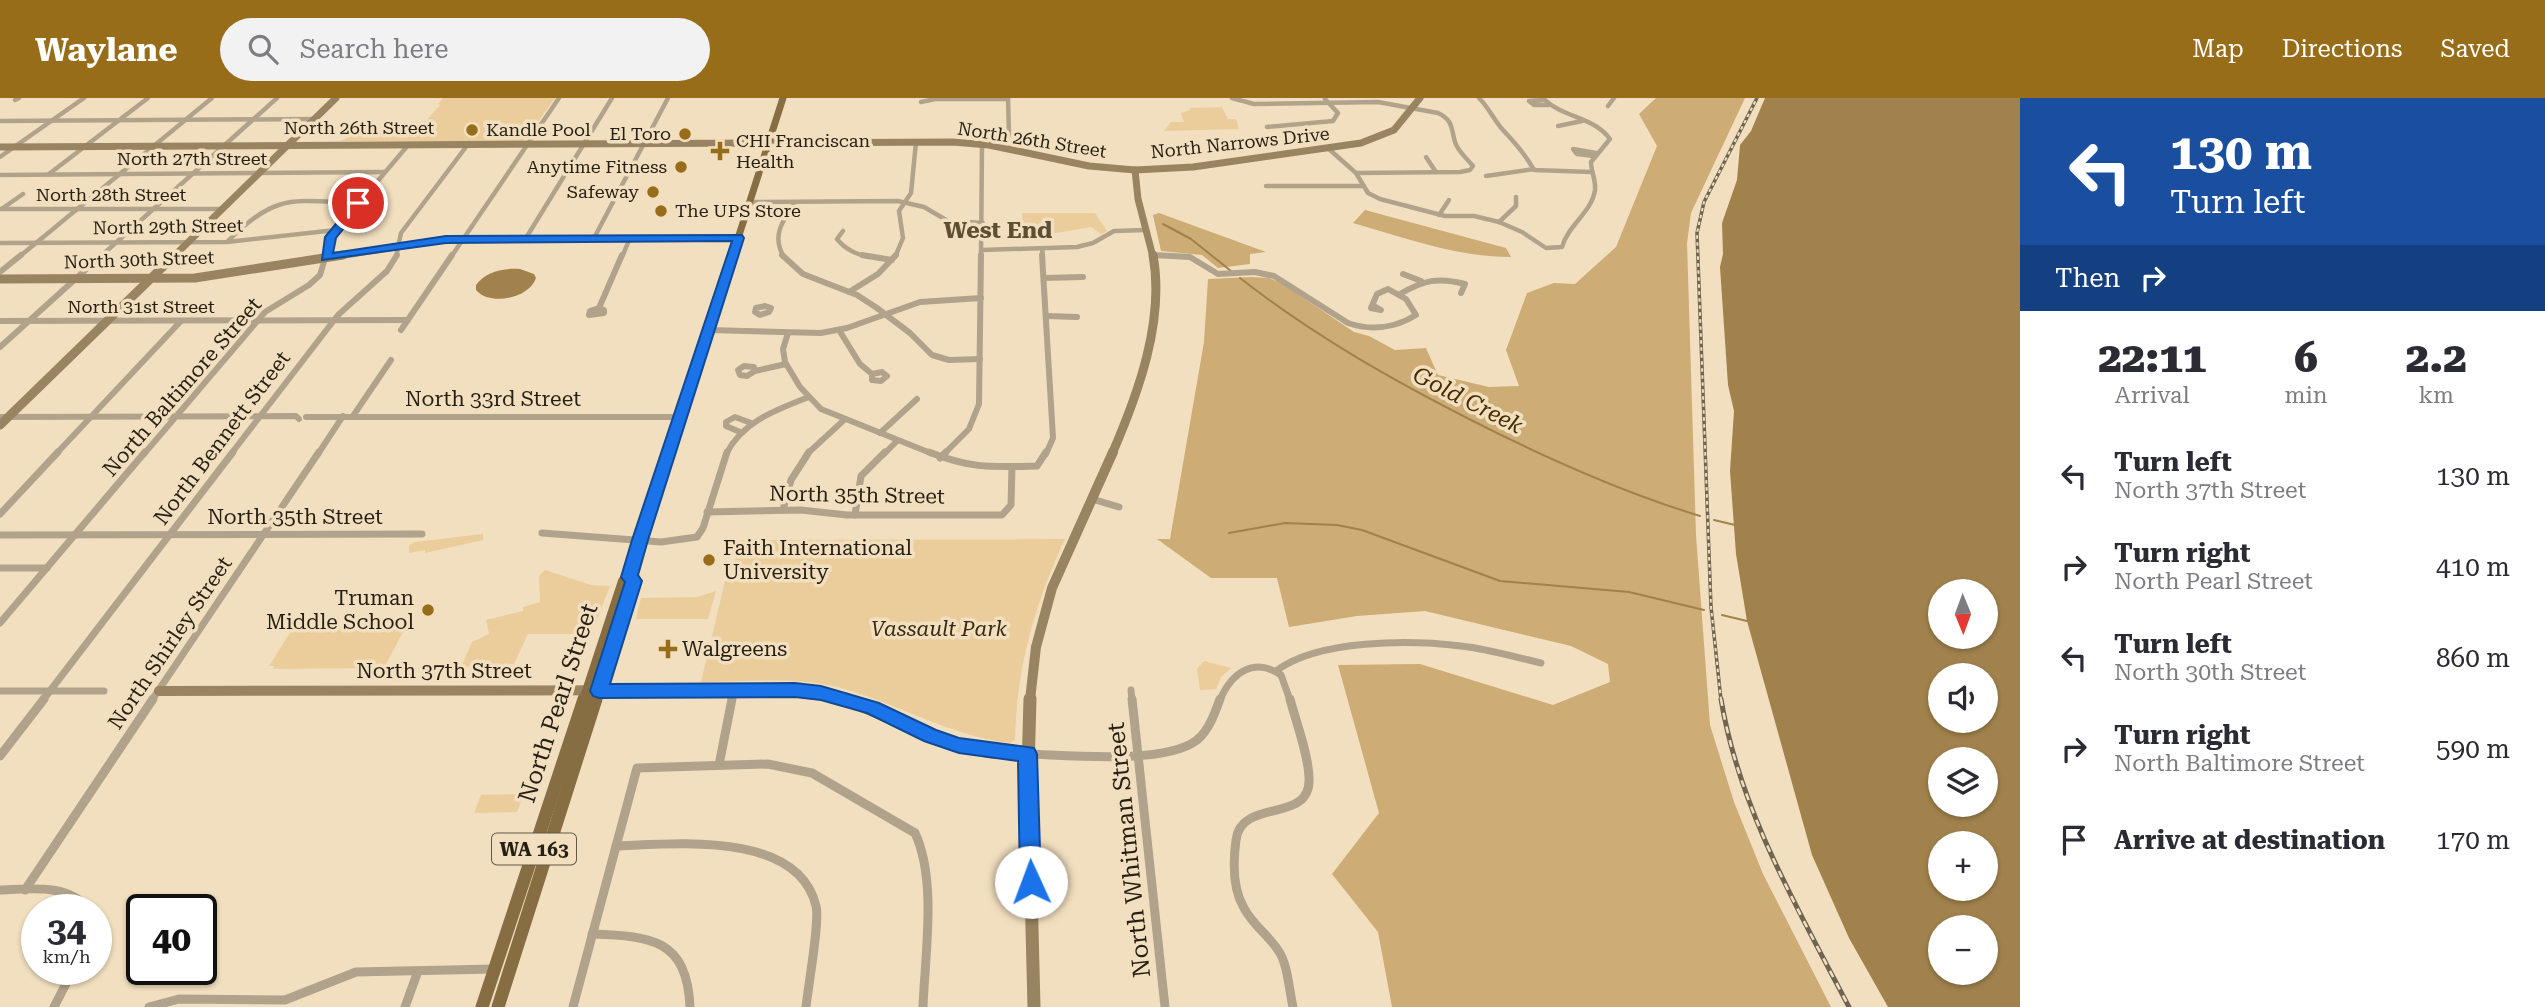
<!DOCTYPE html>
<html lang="en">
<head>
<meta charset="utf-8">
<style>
	body { margin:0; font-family:"Roboto Serif",serif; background:#f2f2f3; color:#2b2b33; height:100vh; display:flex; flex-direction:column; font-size:26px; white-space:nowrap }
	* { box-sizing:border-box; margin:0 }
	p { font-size:23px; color:#7c7c81 }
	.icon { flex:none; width:38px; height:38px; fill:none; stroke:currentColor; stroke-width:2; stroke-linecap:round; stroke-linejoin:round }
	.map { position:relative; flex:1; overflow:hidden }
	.side { display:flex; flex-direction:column; background:#fff; width:525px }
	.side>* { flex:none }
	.top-card { background:#1a4fa0; color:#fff; overflow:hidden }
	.needle { width:46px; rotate:179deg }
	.controls { position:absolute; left:1928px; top:481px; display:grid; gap:14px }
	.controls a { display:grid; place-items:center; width:70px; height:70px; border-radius:50%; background:#fff; box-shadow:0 2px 5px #0004; font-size:35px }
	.speed { position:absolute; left:21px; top:796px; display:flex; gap:14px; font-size:35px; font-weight:700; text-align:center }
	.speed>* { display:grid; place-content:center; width:91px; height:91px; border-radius:50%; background:#fff; box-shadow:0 2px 5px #0004; line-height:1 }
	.speed small { font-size:18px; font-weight:400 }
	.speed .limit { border:4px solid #111; border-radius:10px; background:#fff; color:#111 }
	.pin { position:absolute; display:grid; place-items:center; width:60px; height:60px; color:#fff; margin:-30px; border:4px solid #fff; border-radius:50%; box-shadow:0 2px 7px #0007 }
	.me { position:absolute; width:77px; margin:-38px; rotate:358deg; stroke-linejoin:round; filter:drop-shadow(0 0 5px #0008) }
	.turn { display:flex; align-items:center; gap:24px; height:147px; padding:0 35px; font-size:32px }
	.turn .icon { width:91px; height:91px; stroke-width:2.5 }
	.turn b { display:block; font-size:49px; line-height:60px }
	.then { display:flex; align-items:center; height:66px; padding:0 35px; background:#0003; gap:14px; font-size:26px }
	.eta { display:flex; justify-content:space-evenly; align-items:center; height:119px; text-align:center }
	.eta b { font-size:42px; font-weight:800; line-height:49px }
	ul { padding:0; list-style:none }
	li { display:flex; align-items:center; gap:21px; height:91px; padding:0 35px }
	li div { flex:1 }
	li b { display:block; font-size:26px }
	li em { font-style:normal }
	header { display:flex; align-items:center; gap:42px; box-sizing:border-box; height:98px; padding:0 35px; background:#976d19; color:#fff }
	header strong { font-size:33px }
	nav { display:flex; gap:38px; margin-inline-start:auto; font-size:24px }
	.search { width:490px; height:63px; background:#f2f2f3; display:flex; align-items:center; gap:18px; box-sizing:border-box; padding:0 24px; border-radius:38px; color:#7c7c81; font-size:26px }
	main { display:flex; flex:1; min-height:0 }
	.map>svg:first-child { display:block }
	.green { fill:#ebcd9c }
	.forest { fill:#cdac75 }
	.water { fill:#a1824c; fill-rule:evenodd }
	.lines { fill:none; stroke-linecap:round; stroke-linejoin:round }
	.stream { stroke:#a1824c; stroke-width:2 }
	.street-far3 { stroke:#b1a38b; stroke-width:4.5 }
	.street-far2 { stroke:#b1a38b; stroke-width:6 }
	.street-far1 { stroke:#b1a38b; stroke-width:7 }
	.street { stroke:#b1a38b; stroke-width:9 }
	.secondary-far3 { stroke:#998461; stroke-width:7 }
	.secondary-far2 { stroke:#998461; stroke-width:9 }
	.secondary-far1 { stroke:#998461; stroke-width:10 }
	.secondary { stroke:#998461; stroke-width:13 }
	.primary-far3 { stroke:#876d42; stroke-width:7 }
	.primary-far2 { stroke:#876d42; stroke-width:9 }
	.primary-far1 { stroke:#876d42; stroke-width:10 }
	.primary { stroke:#876d42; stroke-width:13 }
	.rail-far1-casing { stroke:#6f6451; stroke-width:3.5 }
	.rail-casing { stroke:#6f6451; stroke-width:5 }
	.rail-far1 { stroke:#f2dfbf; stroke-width:2; stroke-dasharray:3.5; stroke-linecap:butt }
	.rail { stroke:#f2dfbf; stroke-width:2.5; stroke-dasharray:7; stroke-linecap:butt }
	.route { fill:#1a73e8; stroke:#114b97; stroke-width:2 }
	.poi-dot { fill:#976d19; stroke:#f2dfbf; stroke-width:2.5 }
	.labels { text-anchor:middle; stroke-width:7; stroke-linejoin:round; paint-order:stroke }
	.far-street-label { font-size:18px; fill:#261f13; stroke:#f2dfbf }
	.far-poi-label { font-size:18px; fill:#261f13; stroke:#f2dfbf; text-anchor:start }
	.shield { fill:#f2dfbf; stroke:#635947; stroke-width:2 }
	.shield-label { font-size:19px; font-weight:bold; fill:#261f13 }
	.street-label { font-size:21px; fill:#261f13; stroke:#f2dfbf }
	.poi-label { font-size:21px; fill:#261f13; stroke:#f2dfbf; text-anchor:start }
	.park-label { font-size:21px; font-style:italic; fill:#382a11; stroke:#f2dfbf }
	.far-district-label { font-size:23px; font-weight:bold; fill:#5e4e32; stroke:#f2dfbf }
	.water-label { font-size:23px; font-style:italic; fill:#432d00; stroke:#f2dfbf }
	.near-street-label { font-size:24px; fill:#261f13; stroke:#f2dfbf }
</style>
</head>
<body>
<header>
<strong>Waylane</strong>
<div class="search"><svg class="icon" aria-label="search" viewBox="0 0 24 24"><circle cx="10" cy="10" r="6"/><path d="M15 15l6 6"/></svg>Search here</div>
<nav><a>Map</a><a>Directions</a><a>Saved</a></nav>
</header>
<main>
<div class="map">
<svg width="2020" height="909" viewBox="0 0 2020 909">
	<rect width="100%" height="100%" fill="#f2dfbf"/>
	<g class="green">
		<path d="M443,0H555L524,43H340L351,38H401L416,24H425L440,7L438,6Z"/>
		<path d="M1222,9L1228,21H1236L1239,31L1164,33L1171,24H1184L1181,15L1190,12V10Z"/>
		<path d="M1022,115H1095L1107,133L1101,136L1091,129L1023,141Z"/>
		<path d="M483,436V442L425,455V452L409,455V447L415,444Z"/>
		<path d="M1065,441C1034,508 1017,568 1015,642L1010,645C950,638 899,606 841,590C796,578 747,584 701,584L726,479H731L740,442Z"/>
		<path d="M545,472L591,487L610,488L595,527H587L583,536H528L514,566L461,569L472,544L489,536L486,522L523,513V509L540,504L539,478Z"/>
		<path d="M716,493L708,521H636L641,500L697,499Z"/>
		<path d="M299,528H401L405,530L385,568L379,570L273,571L274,568H269L293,530Z"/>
		<path d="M1204,563L1231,570L1221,579L1216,591L1200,592L1197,571Z"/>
		<path d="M524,696L517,714L474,715L481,697Z"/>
	</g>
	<g class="forest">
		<path d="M1656,0H1745L1691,115L1687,145L1696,437L1710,627L1734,704L1763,776L1831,909H1392L1378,834L1332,776L1379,715L1338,567L1420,566L1553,607L1610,584L1608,566L1571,548L1425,513L1357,518L1289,529L1277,480H1211L1157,441H1170L1204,244L1208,181L1252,179L1269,180L1281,185L1354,234L1369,238L1395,252L1426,250L1438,277L1489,289L1519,288L1506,252L1527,195L1554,185L1575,186L1616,149L1657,48L1639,16Z"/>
		<path d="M1365,112L1506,150L1511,159C1457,159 1405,140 1353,125Z"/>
		<path d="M1159,115L1266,154L1250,156V166L1218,170L1202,157L1161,153L1153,117Z"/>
	</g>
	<g class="water">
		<path d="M1765,0H2020V909H1888L1849,840L1812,757L1747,523L1736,456L1730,373L1734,313L1728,287L1720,169L1723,156L1722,125L1737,82L1740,47L1751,33ZM1941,494H1986V539H1941ZM1941,578H1986V623H1941ZM1941,662H1986V707H1941ZM1941,746H1986V791H1941ZM1941,830H1986V875H1941Z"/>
		<path d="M520,171L534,176L536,180C529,201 489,208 476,192V187C486,173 504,170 520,171Z"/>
	</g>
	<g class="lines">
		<g class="stream">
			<path d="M1163,126L1191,141L1231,173"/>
			<path d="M1240,180C1313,237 1392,282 1475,324C1548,361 1622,394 1700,418"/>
			<path d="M1714,422L1735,427"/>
			<path d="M1229,435L1285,425L1337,427L1362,432L1500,483L1629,494L1704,512"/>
			<path d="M1722,517L1747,523"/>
		</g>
		<g class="street-far3">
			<path d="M1232,0L1254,6L1378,4L1438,15C1453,22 1451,30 1455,44C1457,52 1467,61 1473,68L1470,72L1460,74L1356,75"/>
			<path d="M1479,0C1489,10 1494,22 1503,32C1515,45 1525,56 1534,72L1591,74"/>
			<path d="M15,2L19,0"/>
			<path d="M1544,2L1529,3L1534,7H1549"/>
			<path d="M921,4L935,1H1008"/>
			<path d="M1608,8L1614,0"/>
			<path d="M0,23L315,21"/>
			<path d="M1558,28L1582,23"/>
			<path d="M1267,29L1333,23L1338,15L1325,1"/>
			<path d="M1002,49L1009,37L1008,0"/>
			<path d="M1330,52L1356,75L1368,95L1380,101L1445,118H1474L1499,124L1522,134L1546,150L1562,149C1568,127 1592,114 1595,92C1596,82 1591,73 1591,64L1610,41C1593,18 1562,20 1543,0"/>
			<path d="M1594,58L1577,56L1573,51L1596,55"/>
			<path d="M0,59L84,0"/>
			<path d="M1426,59L1436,74"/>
			<path d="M49,76L148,0"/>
			<path d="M0,77L385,74"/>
			<path d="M1486,78L1534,71"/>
			<path d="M1266,88H1363"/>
			<path d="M750,104L898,103L924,109L948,123L983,125"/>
			<path d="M3,110L23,96"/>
			<path d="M0,111H223"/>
			<path d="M1439,117L1449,102"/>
			<path d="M1499,124L1516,108V99"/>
			<path d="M843,133L837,141C846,152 856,156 869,159"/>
			<path d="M526,140L612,0"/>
			<path d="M594,140L668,0"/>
			<path d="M228,143C276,94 294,103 358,105"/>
			<path d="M0,145L227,144L336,132"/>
			<path d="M1042,150L1043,159"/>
			<path d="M982,152L1077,149L1093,145L1114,133L1146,132"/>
			<path d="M1152,157L1186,159"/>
			<path d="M19,159L212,0"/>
			<path d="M100,159L277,0"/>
			<path d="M326,159L333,136L409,46"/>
			<path d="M396,159L401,135L469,45"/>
			<path d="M451,159L559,0"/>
			<path d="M622,159L630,140"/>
			<path d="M784,159C771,138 783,122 795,104"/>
			<path d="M895,159L903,140L899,113L911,95L916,44"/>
			<path d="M981,159L982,46"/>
		</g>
		<g class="street-far2">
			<path d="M782,157L803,176L857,197L877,210L910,235L932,257L949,262L980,261"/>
			<path d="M862,157L892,162"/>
			<path d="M1042,157L1053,340L1046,356"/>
			<path d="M1153,157L1190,159L1218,176L1255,174L1274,178L1348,225C1371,233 1395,230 1416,217L1406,201L1388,191L1377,196L1371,210L1381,212L1374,208"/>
			<path d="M0,174L21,157"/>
			<path d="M1403,176L1421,183"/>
			<path d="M1044,180L1083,179"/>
			<path d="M849,194L878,176L896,157"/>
			<path d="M1400,196C1424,182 1438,179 1465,186L1461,195"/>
			<path d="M765,208L771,210L769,214L760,217L755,214L756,210Z"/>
			<path d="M599,210L604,212V215L589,217L590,213Z"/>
			<path d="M599,210L622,157"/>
			<path d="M1047,218L1077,219"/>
			<path d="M0,223L408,222"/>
			<path d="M401,232L452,157"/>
			<path d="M709,232L821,235L847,230L920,204L981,200"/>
			<path d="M839,232L860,266L872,276"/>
			<path d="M788,235L783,251L785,264L800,289L821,311L933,356"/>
			<path d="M0,249L102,157"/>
			<path d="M744,268L754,269L755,273L747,278L740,277L738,272Z"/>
			<path d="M755,273L786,266"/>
			<path d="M882,274L887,278L881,283L872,282V276Z"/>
			<path d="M353,318L391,262"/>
			<path d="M0,319L296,318L299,321"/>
			<path d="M306,319H681"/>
			<path d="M740,334L726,328V324L735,319L751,325"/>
			<path d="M880,335L917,301"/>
			<path d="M56,356L181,223"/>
			<path d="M144,356L265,214L309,187L320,177L326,157"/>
			<path d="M231,356L338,217L387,173L397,157"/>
			<path d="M318,356L343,318"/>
			<path d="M726,356C743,323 776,312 809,299"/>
			<path d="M807,356L844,322"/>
			<path d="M884,356L897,343"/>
			<path d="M944,356L969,331L979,306L981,157"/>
		</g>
		<g class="street-far1">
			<path d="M929,354C971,371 992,369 1037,368L1046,354"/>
			<path d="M940,360L946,354"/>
			<path d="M1092,401L1119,409"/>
			<path d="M783,412L791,382L809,354"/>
			<path d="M707,414L801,412L847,417H1002L1011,407L1012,369"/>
			<path d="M0,416L58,354"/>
			<path d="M855,417L861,378L885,354"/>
			<path d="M542,435L661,444L697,439L703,430L727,354"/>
			<path d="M0,437L422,436"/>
			<path d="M0,470H47"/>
			<path d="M0,525L145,354"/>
			<path d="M1276,573C1318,541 1410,542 1461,548C1488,551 1515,559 1541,565"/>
			<path d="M1131,592L1132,602"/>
			<path d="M0,593H104"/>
			<path d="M43,602L233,354"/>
			<path d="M152,602L319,354"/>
			<path d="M732,602L734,592"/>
			<path d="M1220,602C1231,576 1253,558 1281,577L1290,602"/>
		</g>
		<g class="street">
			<path d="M1132,601L1165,909"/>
			<path d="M1290,601C1296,624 1308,655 1309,679C1312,727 1241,699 1236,742C1233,764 1232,790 1244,810C1252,826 1268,837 1278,852C1288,866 1289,892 1293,909"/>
			<path d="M1027,656C1067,657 1165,667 1197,642C1209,632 1215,615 1220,601"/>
			<path d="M0,658L44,601"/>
			<path d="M719,667L732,601"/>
			<path d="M616,748C673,746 798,732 816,808C820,823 808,889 806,909"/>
			<path d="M0,792C28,791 71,785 88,812"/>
			<path d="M25,792L153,601"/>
			<path d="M592,836C651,838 687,841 690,909"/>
			<path d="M54,909L73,872"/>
			<path d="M149,909L179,901L285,902L356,874L494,871"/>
			<path d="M405,909L418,873"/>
			<path d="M573,909L637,670L768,666L812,675L915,735C937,782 925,856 923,909"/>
		</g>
		<g class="secondary-far3">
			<path d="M0,49L952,44L989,47L1089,68L1135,72L1193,69L1361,45L1394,32L1420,0"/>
			<path d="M1135,72L1138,101L1153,159"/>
			<path d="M173,159L336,0"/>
			<path d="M332,159L446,141L738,140"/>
		</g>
		<g class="secondary-far2">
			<path d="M0,181L195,180L343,157"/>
			<path d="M0,327L175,157"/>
			<path d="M1112,356C1138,296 1165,223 1153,157"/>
		</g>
		<g class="secondary-far1">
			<path d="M159,593L795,592L852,602"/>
			<path d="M1030,602L1036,549L1052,490L1113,354"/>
		</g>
		<g class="secondary">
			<path d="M846,601L959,648L992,654L1027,656"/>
			<path d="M1030,601L1028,671L1034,909"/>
		</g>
		<path class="primary-far3" d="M732,159L783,0"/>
		<path class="primary-far2" d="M669,356L733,157"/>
		<g class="primary-far1">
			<path d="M584,602L623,483L629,479L669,354"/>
			<path d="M595,602L633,483L629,479"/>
		</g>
		<g class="primary">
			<path d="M482,909L584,601"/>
			<path d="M498,909L596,601"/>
		</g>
		<defs>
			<path id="rail-far1" d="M1721,602L1711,509L1697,135L1704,104L1757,0"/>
			<path id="rail" d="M1721,601C1739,711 1798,811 1849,909"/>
		</defs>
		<use href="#rail-far1" class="rail-far1-casing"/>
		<use href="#rail" class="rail-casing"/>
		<use href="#rail-far1" class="rail-far1"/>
		<use href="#rail" class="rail"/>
	</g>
	<path class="route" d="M358,102L364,105L336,140L333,155L446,138L742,137L744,140L648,442L638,477L642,483L610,586L795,585L821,588L879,605L936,632L959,640L1034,650L1037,656L1041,784L1038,791L1031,794L1023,791L1020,784L1018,663L959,655L924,643L867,615L821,602L795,599L599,600L593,598L590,593L625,484L621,479L632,442L732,143L446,145L322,162L325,139L355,103Z"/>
	<g class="poi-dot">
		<circle cx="472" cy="32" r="7"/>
		<circle cx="685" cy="36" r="7"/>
		<path d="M716.5 42.5h7v7h7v7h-7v7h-7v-7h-7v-7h7z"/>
		<circle cx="681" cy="69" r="7"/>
		<circle cx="653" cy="94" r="7"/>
		<circle cx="661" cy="113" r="7"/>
		<circle cx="709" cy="462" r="7"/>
		<circle cx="428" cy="512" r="7"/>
		<path d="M664.5 540.5h7v7h7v7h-7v7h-7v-7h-7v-7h7z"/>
	</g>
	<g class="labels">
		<g class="far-street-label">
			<text x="359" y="36">North 26th Street</text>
			<text transform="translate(1032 42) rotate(9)" y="6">North 26th Street</text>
			<text transform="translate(1240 45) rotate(-6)" y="6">North Narrows Drive</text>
			<text x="192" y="67">North 27th Street</text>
			<text x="111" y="103">North 28th Street</text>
			<text transform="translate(168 129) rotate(-1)" y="6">North 29th Street</text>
			<text transform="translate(139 162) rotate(-2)" y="6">North 30th Street</text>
			<text x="141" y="215">North 31st Street</text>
		</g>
		<g class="far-poi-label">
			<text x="486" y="38">Kandle Pool</text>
			<text x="671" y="42" text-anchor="end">El Toro</text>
			<text x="736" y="49">CHI Franciscan<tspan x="736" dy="21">Health</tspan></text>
			<text x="667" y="75" text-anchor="end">Anytime Fitness</text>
			<text x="639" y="100" text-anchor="end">Safeway</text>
			<text x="675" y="119">The UPS Store</text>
		</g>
		<rect class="shield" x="492" y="735.5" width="84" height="31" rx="5"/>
		<g class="shield-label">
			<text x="534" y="758">WA 163</text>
		</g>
		<g class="street-label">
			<text transform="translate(182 289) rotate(-49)" y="7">North Baltimore Street</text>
			<text x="493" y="308">North 33rd Street</text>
			<text transform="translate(222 340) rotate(-53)" y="7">North Bennett Street</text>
			<text transform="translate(857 397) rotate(1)" y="7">North 35th Street</text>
			<text x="295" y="426">North 35th Street</text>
			<text transform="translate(170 545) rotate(-56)" y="7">North Shirley Street</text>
			<text x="444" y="580">North 37th Street</text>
		</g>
		<g class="poi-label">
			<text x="723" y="457">Faith International<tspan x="723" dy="24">University</tspan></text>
			<text x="414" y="507" text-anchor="end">Truman<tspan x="414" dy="24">Middle School</tspan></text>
			<text x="682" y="558">Walgreens</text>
		</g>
		<g class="park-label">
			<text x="939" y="538">Vassault Park</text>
		</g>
		<g class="far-district-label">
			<text x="998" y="140">West End</text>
		</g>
		<g class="water-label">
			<text transform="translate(1468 302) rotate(27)" y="8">Gold Creek</text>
		</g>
		<g class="near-street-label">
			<text transform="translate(558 605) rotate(-72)" y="8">North Pearl Street</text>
			<text transform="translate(1129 752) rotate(-96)" y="8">North Whitman Street</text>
		</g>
	</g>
</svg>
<div class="controls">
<a><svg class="needle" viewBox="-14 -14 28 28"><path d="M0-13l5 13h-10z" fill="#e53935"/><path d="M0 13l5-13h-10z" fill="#7c7c81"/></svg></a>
<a><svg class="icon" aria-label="sound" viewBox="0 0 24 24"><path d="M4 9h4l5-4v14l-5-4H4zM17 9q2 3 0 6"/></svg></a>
<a><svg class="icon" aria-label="layers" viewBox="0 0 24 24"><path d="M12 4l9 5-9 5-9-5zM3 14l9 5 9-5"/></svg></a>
<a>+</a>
<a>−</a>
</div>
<div class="speed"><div>34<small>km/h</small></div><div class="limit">40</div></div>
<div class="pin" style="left:358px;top:105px;background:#d93025"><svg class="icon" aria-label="arrive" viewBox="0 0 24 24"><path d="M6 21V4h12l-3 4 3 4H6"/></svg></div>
<svg class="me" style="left:1031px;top:784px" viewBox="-20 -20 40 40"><circle r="19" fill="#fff"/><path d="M0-13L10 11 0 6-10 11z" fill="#1a73e8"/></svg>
</div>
<section class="side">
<div class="top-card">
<div class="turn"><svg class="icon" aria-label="left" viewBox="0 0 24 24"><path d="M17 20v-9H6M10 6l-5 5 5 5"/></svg><div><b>130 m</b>Turn left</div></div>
<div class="then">Then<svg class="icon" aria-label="right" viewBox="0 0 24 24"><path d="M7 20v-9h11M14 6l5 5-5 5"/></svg></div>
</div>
<div class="eta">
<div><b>22:11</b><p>Arrival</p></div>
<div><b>6</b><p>min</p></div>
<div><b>2.2</b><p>km</p></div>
</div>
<ul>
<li><svg class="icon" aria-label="left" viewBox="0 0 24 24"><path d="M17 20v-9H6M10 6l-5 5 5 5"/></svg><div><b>Turn left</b><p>North 37th Street</p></div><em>130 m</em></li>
<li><svg class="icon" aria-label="right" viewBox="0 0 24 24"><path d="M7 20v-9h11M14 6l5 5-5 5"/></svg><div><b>Turn right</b><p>North Pearl Street</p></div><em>410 m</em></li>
<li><svg class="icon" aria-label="left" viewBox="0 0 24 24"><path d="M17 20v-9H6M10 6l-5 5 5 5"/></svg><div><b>Turn left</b><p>North 30th Street</p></div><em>860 m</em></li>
<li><svg class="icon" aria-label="right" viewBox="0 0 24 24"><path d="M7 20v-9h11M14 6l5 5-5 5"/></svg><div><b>Turn right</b><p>North Baltimore Street</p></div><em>590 m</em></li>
<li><svg class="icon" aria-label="arrive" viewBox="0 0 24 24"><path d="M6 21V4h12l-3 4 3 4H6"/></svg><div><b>Arrive at destination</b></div><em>170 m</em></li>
</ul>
</section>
</main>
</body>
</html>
